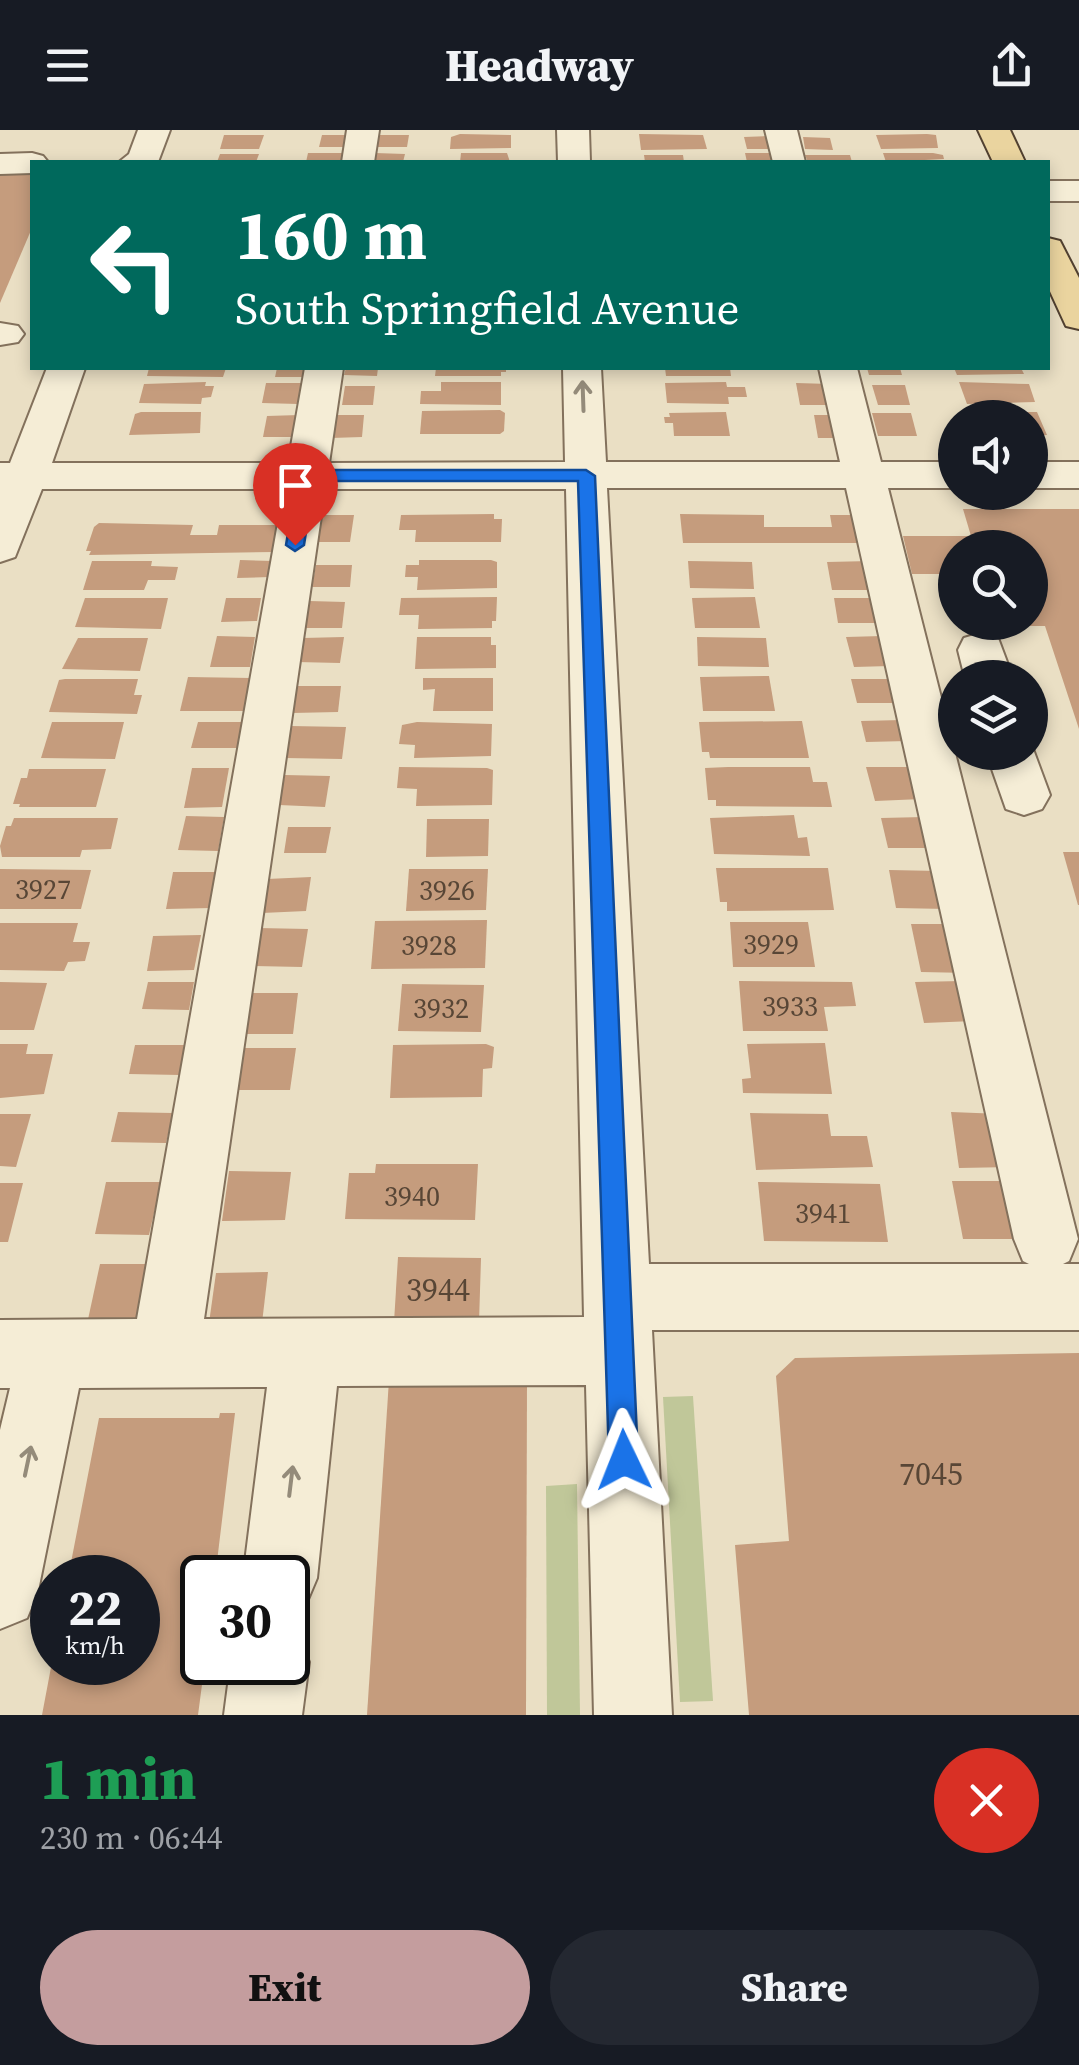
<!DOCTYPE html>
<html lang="en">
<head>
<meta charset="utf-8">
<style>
	body { margin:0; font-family:"Source Serif 4",serif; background:#242831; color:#f1f3f6; height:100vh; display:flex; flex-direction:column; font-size:38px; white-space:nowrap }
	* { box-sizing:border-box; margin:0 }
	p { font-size:32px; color:#9ea1a6 }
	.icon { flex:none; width:55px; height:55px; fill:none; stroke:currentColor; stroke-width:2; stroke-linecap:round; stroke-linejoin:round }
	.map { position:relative; height:1585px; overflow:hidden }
	.side { display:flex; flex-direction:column; background:#171b24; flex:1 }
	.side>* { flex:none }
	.banner { position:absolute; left:30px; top:30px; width:1020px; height:210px; border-radius:0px; box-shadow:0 5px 15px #0003; background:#00695c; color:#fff; overflow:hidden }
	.buttons { position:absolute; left:938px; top:270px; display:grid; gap:20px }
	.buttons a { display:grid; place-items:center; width:110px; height:110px; border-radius:50%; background:#171b24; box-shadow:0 5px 15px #0003; font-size:50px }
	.speed { position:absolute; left:30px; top:1425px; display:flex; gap:20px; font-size:50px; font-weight:700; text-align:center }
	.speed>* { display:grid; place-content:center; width:130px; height:130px; border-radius:50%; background:#171b24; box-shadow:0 5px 15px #0003; line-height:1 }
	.speed small { font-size:25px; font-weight:400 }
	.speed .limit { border:5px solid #111; border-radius:15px; background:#fff; color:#111 }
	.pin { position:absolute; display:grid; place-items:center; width:85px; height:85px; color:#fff; margin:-102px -42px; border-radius:50% 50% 50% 0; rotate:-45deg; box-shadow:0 0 10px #0007 }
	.pin .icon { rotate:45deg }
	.me { position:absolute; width:110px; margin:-55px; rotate:358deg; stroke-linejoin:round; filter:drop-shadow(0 0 8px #0008) }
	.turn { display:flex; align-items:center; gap:35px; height:210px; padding:0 40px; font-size:45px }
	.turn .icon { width:130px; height:130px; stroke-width:2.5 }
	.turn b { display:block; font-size:70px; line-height:85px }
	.round { display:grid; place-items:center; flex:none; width:105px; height:105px; border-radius:52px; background:#242831 }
	.overview { display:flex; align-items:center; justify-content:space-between; height:170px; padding:0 40px }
	h1 { font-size:60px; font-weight:800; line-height:75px; color:#1e9e55 }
	.primary-button { display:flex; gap:20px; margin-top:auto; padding:20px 40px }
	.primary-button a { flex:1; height:115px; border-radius:60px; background:#c49d9e; color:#111; font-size:40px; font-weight:800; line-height:115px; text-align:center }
	.primary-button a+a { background:#242831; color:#f1f3f6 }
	header { display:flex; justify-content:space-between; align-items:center; height:130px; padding:0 40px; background:#171b24; font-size:45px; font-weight:800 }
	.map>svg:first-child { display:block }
	.green { fill:#c0c799 }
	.building { fill:#c59c7d }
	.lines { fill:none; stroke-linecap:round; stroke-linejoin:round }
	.minor-casing { stroke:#83715c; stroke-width:4 }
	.major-casing { stroke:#514030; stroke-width:4 }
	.minor { fill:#f5edd6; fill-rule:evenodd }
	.major { fill:#ead49f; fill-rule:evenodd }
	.oneway { stroke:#948b7a }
	.route { fill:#1a73e8; stroke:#114b97; stroke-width:2.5 }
	.labels { text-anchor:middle; stroke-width:10; stroke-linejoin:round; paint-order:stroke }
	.number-label { font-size:28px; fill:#584636 }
	.near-number-label { font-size:32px; fill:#584636 }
</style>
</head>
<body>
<header><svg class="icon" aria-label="menu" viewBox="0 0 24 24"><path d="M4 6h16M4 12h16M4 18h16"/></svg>Headway<svg class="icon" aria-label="share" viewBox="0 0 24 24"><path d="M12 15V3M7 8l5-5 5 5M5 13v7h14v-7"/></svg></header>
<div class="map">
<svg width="1079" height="1585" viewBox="0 0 1079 1585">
	<rect width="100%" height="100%" fill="#eadfc4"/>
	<g class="green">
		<path d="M693,1266L713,1571L680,1572L663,1267Z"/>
		<path d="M577,1354L580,1585H547L546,1356Z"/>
	</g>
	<g class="building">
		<path d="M460,4L511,5V18L450,19L451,7Z"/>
		<path d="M639,4L703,5L707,19L641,20Z"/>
		<path d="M927,4L936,5L938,18L881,19L876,5Z"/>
		<path d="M224,5H264L259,19H220Z"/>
		<path d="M322,5H351L348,17H319Z"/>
		<path d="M377,5H409L407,17H376Z"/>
		<path d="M772,6L776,19H747L744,7Z"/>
		<path d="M803,7L830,8L833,20L805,19Z"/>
		<path d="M308,23H347L345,32H306Z"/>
		<path d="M375,23L405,24L403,32H373Z"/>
		<path d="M461,23H507L510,32H460Z"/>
		<path d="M745,23H773L775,32H747Z"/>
		<path d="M883,23H933L943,25L944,29L886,32Z"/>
		<path d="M220,24H259L256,32H217Z"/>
		<path d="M644,25H683L684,32H645Z"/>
		<path d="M805,25H850L852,32H808Z"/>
		<path d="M0,41H32V98L0,173Z"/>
		<path d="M149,238H226L223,247L147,246Z"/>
		<path d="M277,238H310L308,247H275Z"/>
		<path d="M346,238H378L377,246L344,245Z"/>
		<path d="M436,238H506V242H501V246H435Z"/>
		<path d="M665,238H730L731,246H666Z"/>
		<path d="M867,238H900L902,245H869Z"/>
		<path d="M954,238H1021L1024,244L957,245Z"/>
		<path d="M206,252L205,256H214L211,267L202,268L201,274L139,273L144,254Z"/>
		<path d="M441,252H501V275L420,274L421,261H441Z"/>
		<path d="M726,252L727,257H745L747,267H728L729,274L667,273L665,253Z"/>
		<path d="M959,252L1029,254L1035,272L967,274Z"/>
		<path d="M266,253H303L298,274L262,273Z"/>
		<path d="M796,253L830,254L834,275H800Z"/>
		<path d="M872,255H905L910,275H878Z"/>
		<path d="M345,256H375L373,275H342Z"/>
		<path d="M500,280L505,283L504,301L500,304H420L422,281Z"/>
		<path d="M141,282H201L200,303L129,305L135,284Z"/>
		<path d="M726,282L730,306H674L673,293H665L664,287H670L669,283Z"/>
		<path d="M970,282H1037L1047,305L1030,306V288H971Z"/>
		<path d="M872,283H911L917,306H878Z"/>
		<path d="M299,285L294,307H263L267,286Z"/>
		<path d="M335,285H364L362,307L331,308Z"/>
		<path d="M814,285H836L841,308H818Z"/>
		<path d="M963,379H1079V599L1045,496H1030V418H955V444H912L903,406H971Z"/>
		<path d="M494,384V389H502L501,412H415L416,400H399L401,385Z"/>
		<path d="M680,384L764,385V397H832L830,385H859L864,413H683Z"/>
		<path d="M321,385H354L350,412H317Z"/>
		<path d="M99,393L193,395L190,405H217L219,395H278L274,422L89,425L91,421H86L94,397Z"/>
		<path d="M240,430L273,431L270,447L237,448Z"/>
		<path d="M419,430H491L497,432V458L417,460L418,447H405L406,435H419Z"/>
		<path d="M92,431H152L151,436L178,437L175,450H148L144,460H83Z"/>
		<path d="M688,431L752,432L754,459L690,458Z"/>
		<path d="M871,431L877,460H832L827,432Z"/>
		<path d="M316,435H352L350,457H312Z"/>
		<path d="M497,467L496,491H492V498L418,499L419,485H399L401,468Z"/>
		<path d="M755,467L760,498H695L692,468Z"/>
		<path d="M85,468H168L161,499L75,497Z"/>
		<path d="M226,468H261L257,491L221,492Z"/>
		<path d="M834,468H876L882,493H838Z"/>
		<path d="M309,471L345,472L342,498H305Z"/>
		<path d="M217,506L255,507L250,537H210Z"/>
		<path d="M882,506L890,536L854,537L846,507Z"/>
		<path d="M344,507L340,533L297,532L303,508Z"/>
		<path d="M417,507H491V515H496V538L415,539Z"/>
		<path d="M697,507L766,508L769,537L698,536Z"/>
		<path d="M78,508H148L140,541L62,539Z"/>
		<path d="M769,546L775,581H703L700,547Z"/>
		<path d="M188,547L251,548L245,581H180Z"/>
		<path d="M423,548H493V581H433L435,559L423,560Z"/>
		<path d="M65,549H138L134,565H142L137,584L49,582L59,550Z"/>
		<path d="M851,549H892L898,573H857Z"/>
		<path d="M295,556H341L338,582L292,583Z"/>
		<path d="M902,590L908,611L866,612L861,591Z"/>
		<path d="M802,591L809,628H710L709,622H702L699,592Z"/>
		<path d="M52,592H124L115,629L41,628Z"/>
		<path d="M198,592H242L238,618H191Z"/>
		<path d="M417,592L492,594L491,626L414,628L415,615L399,614L402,595Z"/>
		<path d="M290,596L346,597L342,629L285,628Z"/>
		<path d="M399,637L487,638L493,640L492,675L416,676L417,659L397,658Z"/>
		<path d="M728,637H810L813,652H827L832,677L716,676V670H708L705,638Z"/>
		<path d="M866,637H913L922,669L875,671Z"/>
		<path d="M192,638H229L222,677L184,678Z"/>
		<path d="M29,639H106L96,677H19L20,674H13L21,648H27Z"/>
		<path d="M285,645L330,646L325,677L279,675Z"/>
		<path d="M794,685L798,708L807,707L810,726L714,724L710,688Z"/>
		<path d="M186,686L224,687L218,721L178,720Z"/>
		<path d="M924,687L931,718H888L881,688Z"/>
		<path d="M14,688H118L111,719L82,720L80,727H2L0,716L6,696H11Z"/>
		<path d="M427,689H489L488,726L426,727Z"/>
		<path d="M288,697H331L326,723H284Z"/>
		<path d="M1063,722H1079V775H1078Z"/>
		<path d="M716,738H828L834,780L727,781V772H720Z"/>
		<path d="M0,739L91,740L81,779H0Z"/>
		<path d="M409,739H488L486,780L406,781Z"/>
		<path d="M889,740L939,741L947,779L896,778Z"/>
		<path d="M173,742H218L211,778L166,779Z"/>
		<path d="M311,747L306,781L262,783L267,749Z"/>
		<path d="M487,790L485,838L371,839L375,791Z"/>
		<path d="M730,792H808L815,837H733Z"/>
		<path d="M0,793H78L73,812H90L85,831L68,832L64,841L0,840Z"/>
		<path d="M911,794H958L969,843L921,842Z"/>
		<path d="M258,798L308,799L302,837L250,836Z"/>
		<path d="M201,805L194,840L147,841L153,806Z"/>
		<path d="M739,851L852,852L856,876L824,877L828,901H743Z"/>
		<path d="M962,851L974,891L924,893L915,852Z"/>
		<path d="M0,852L47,853L34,900H0Z"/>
		<path d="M148,852H194L189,880L142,879Z"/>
		<path d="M402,854L484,855L481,902L398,901Z"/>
		<path d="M249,863H298L293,904H243Z"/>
		<path d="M825,913L832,964L743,963L742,949L751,948L747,914Z"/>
		<path d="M0,914H28L26,924H53L44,964L0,968Z"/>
		<path d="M486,914L494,917L492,938L483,939L482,967L390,968L393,915Z"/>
		<path d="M135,915H184L180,945L129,944Z"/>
		<path d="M240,918H296L290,960H234Z"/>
		<path d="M118,982L173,983L166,1013L111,1012Z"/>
		<path d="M951,982L1001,984L1012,1037L959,1038Z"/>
		<path d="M750,983L828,984L831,1006H867L873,1037L756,1040Z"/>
		<path d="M0,984H31L16,1037L0,1036Z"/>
		<path d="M376,1034H478L475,1090L345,1089L349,1043H375Z"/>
		<path d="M229,1041L291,1042L285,1090L222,1091Z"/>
		<path d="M952,1051H1011L1024,1109H963Z"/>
		<path d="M106,1052H161L149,1105L95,1104Z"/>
		<path d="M758,1052L880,1054L888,1112L764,1111Z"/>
		<path d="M0,1053H23L8,1112H0Z"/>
		<path d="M398,1127L481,1128L479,1193L394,1192Z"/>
		<path d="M100,1134H151L140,1195L87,1194Z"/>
		<path d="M268,1142L262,1193H209L216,1143Z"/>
		<path d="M1079,1223V1585H749L735,1415L789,1411L776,1246L795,1228Z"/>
		<path d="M389,1250H527L526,1585H367Z"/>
		<path d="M220,1283H235L215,1448H202L205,1532L198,1585H42L52,1532H138V1448H68L99,1288H219Z"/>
	</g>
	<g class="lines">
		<defs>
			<g id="minor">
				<path d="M138,0H170L158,32H119L129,24Z"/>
				<path d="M347,0H379L374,32H342Z"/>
				<path d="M557,0H589L590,32H558Z"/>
				<path d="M765,0H797L805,32H773Z"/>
				<path d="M32,23L43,26L48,32H32V43L0,44V24Z"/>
				<rect x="1048" y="51" width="31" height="20"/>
				<path d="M0,193L18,196L24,204L18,212L0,215Z"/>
				<path d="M47,238H85L52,333H288L305,238H343L329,333L565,332L563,238H601L606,332H840L819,238H857L881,332H955V358H888L1078,1109L1069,1131L1063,1134H1079V1200H652L672,1585H594L586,1255L337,1256L317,1448L306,1474L288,1482V1448H243L267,1257L79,1258L38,1461L27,1488L0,1499V1300L10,1258H0V1190L137,1189L284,359H42L15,427L0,432V333H10ZM607,358H846L1014,1109L1023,1131L1029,1134H649ZM325,359H566L584,1187L204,1189Z"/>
				<rect x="1030" y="332" width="49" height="26"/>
				<path d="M981,503L998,508L1013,548H965L958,520L964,508Z"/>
				<path d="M1030,611L1050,665L1042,679L1024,685L1006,679L986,622H1030Z"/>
				<path d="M288,1501L297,1505L309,1532L302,1585H224L231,1532H288Z"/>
			</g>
			<g id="major">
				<path d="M978,0H1010L1025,32H993Z"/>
				<path d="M1048,108L1060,111L1079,148V199L1066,196L1048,157Z"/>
			</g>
		</defs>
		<use href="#minor" class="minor-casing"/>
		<use href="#major" class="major-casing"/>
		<use href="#minor" class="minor"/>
		<use href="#major" class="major"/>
	</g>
	<defs><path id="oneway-shaft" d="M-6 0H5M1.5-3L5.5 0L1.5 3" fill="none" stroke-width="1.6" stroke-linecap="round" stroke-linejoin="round" transform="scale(2.5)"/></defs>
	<g class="oneway">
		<use href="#oneway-shaft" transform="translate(583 266) rotate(-92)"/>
		<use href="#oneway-shaft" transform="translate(28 1331) rotate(-78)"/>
		<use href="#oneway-shaft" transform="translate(291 1351) rotate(-83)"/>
	</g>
	<path class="route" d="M306,340H586L595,346L638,1330L634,1341L624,1345L613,1341L609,1330L578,351H314L304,415L295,421L286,415L298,346Z"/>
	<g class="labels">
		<g class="number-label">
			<text x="43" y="769">3927</text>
			<text x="447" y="770">3926</text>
			<text x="771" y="824">3929</text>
			<text x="429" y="825">3928</text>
			<text x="790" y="886">3933</text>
			<text x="441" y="888">3932</text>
			<text x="412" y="1076">3940</text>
			<text x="823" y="1093">3941</text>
		</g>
		<g class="near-number-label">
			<text x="438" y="1171">3944</text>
			<text x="931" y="1355">7045</text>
		</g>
	</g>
</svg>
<div class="buttons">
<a><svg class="icon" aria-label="sound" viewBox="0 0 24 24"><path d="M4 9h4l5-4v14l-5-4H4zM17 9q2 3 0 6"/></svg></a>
<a><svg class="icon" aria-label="search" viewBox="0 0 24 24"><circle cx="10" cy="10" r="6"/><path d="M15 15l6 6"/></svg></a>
<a><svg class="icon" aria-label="layers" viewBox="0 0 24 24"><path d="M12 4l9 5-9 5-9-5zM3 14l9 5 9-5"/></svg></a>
</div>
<div class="speed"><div>22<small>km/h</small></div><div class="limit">30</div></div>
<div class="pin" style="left:295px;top:415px;background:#d93025"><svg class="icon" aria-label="arrive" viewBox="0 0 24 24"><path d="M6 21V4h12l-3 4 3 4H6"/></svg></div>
<svg class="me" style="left:624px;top:1330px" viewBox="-20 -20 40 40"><path d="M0-17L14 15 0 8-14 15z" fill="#1a73e8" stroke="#fff" stroke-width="4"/></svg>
<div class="banner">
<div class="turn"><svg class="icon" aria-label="left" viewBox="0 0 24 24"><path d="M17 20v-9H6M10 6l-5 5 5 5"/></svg><div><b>160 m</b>South Springfield Avenue</div></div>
</div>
</div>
<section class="side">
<div class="overview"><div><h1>1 min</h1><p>230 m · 06:44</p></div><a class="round" style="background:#d93025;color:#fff"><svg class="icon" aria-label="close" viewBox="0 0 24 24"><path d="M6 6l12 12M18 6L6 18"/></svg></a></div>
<div class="primary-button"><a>Exit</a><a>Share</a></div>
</section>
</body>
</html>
